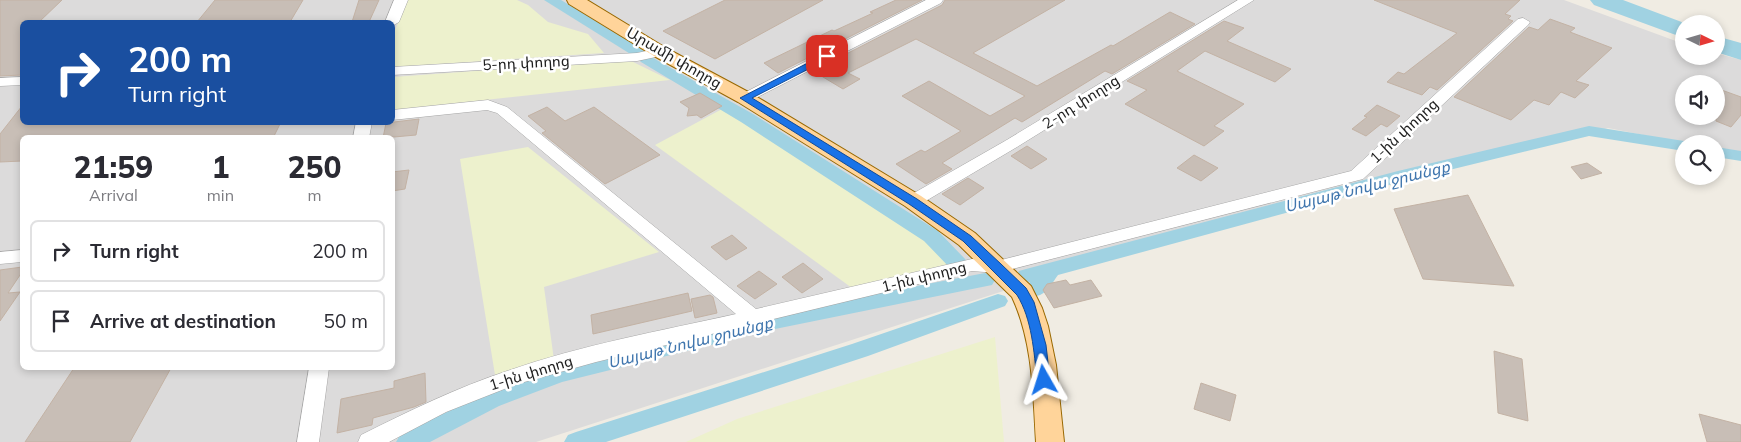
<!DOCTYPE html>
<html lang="en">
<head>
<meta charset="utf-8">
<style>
	body { margin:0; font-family:Mulish,"Noto Sans Armenian",sans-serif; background:#f2f2f3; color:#2b2b33; height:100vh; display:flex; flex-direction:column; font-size:19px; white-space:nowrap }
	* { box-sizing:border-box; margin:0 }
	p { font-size:16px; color:#7c7c81 }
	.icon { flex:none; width:28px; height:28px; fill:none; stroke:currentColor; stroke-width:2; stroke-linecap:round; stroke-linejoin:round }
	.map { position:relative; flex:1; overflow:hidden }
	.side { position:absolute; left:20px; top:135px; width:375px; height:235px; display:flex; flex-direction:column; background:#fff; border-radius:8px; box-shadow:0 2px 8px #0003 }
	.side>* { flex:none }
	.top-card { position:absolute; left:20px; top:20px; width:375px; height:105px; border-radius:8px; box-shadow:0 2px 8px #0003; background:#1a4fa0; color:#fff; overflow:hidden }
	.needle { width:32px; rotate:95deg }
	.tools { position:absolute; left:1675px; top:15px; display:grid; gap:10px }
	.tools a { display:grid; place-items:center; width:50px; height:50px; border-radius:50%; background:#fff; box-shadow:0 2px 8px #0003; font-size:25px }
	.pin { position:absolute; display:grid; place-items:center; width:42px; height:42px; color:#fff; margin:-21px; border-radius:10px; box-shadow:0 2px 8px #0006 }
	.me { position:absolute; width:55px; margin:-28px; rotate:354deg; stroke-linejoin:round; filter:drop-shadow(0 0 4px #0008) }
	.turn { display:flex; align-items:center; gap:18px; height:105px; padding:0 25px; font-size:22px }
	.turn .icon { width:65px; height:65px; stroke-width:2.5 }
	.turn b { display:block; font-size:35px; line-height:42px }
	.eta { display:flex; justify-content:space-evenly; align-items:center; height:85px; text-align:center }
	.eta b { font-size:30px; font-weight:800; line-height:35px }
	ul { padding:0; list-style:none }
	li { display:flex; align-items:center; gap:15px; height:62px; margin:0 10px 8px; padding:0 15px; border:2px solid #e1e1e2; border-radius:8px }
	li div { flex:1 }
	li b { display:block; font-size:19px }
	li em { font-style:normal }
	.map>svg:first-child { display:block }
	.residential { fill:#dcdbdb; fill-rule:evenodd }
	.farmland { fill:#edf1cd }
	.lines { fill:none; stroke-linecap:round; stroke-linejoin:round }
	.canal { fill:#a0d2e2; fill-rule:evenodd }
	.river { fill:#a0d2e2; fill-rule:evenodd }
	.building { fill:#c8beb6; stroke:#c3b2a4 }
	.minor-casing { stroke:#a5a5a5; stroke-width:1 }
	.major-casing { stroke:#996800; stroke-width:2 }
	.minor { fill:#fff; fill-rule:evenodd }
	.major { fill:#ffd49a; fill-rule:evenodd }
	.route { fill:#1a73e8; stroke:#114b97 }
	.labels { text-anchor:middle; stroke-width:5; stroke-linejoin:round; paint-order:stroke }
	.street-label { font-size:15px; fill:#1e1e1e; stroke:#fff }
	.water-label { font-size:16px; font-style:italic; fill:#4076ae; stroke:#fff }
</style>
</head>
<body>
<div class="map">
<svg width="1741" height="442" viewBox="0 0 1741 442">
	<rect width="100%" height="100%" fill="#f0ece3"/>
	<path class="residential" d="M0,0H1564L1684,44V56H1716V53L1741,60V154L1716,149V144H1689L1608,128L1087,264L536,442H0ZM22,22H392V122H22ZM1684,84H1716V116H1684ZM22,138H392V368H22Z"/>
	<g class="farmland">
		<path d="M407,0H517L528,5L548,22L588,34L604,53L393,67V35Z"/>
		<path d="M629,60L670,80L393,110V77Z"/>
		<path d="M724,108L928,236L953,263L852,288L655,145Z"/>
		<path d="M528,147L659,252L544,287L554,360L495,375L460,159Z"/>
		<path d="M995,337L1004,442H686L737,419Z"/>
	</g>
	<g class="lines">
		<g class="canal">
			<path d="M544,0H561L642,49L645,52L642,55H632Z"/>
			<path d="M646,54L753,114L938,231L966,260L969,265L966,270L959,272L952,270L924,241L741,122L641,62L638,59L641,56Z"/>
			<path d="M1589,126L1684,141L1691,144H1684V151L1589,136L1400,182L1058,275C1050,286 1044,300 1028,295L1025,290L1030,282L1019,281L1016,276L1019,271L1026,269L1398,171Z"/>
			<path d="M1716,147L1741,151V161L1716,157Z"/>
			<path d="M985,273L992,275L995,280L992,285L775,329L562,382L499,406L430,442H396L400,435L483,394L559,365L775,313Z"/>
			<path d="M998,294L1005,296L1008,301L1005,306L868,356L606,442H564L568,435L576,432L852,344Z"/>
		</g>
		<g class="river">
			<path d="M1590,0H1623L1687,24H1684V38L1594,5Z"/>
			<path d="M1716,36L1741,43V60L1716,52Z"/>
		</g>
	</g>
	<g class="building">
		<path d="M0,0H62L39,22H22V75L0,76Z"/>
		<path d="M215,0H303L290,22H197Z"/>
		<path d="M359,0H379L369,22H352Z"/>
		<path d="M725,0H823L715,59L663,31Z"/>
		<path d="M896,0H922L778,73L764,63L832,30L834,31L873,13L870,12Z"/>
		<path d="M945,0H1065L973,53L1037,86L1111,45L1113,46L1170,12L1195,24L1112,74L1105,71L1022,122L1015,118L976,142L942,163L952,169L926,184L896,164L921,150L925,152L961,131L902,96L929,81L990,116L1025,96L916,39L848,73L860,79L843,89L813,71L942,5Z"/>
		<path d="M1374,0H1520L1505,14L1511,16L1508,19L1513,21L1437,90L1430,87L1422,95L1387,82L1398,72L1404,74L1457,33Z"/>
		<path d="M1550,19L1575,28L1570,32L1612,48L1576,81L1589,85L1575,98L1561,92L1549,105L1534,100L1511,120L1454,97L1529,27L1538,30Z"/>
		<path d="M1224,21L1244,28L1227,41L1291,69L1275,82L1205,51L1177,71L1244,104L1214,126L1224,131L1204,146L1125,104L1147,90L1127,81Z"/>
		<path d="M1716,88L1741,97V115L1731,127L1716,121Z"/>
		<path d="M700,93L722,106L701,118L697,115L687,116L689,108L680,102Z"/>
		<path d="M1377,105L1400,116L1387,127L1381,124L1366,136L1352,129L1367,117L1364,116Z"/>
		<path d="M22,106V122H281L273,138H22V161L0,162V134Z"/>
		<path d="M547,107L565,121L594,107L660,155L605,184L542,133L546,131L528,116Z"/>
		<path d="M419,119L416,135L383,138L386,123Z"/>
		<path d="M1027,146L1047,159L1031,169L1011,156Z"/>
		<path d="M1194,155L1218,168L1201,181L1177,168Z"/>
		<path d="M1587,163L1602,173L1581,179L1571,167Z"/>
		<path d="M409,170L405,189L392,191V172Z"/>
		<path d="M968,178L984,188L960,205L942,194Z"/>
		<path d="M1468,195L1514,286L1423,279L1394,209Z"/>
		<path d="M732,235L747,248L726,260L711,247Z"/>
		<path d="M803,263L823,279L802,293L782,277Z"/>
		<path d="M22,267V272L8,293L20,292L0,321V270Z"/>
		<path d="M759,271L777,284L755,299L737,286Z"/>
		<path d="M1066,280L1070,285L1091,280L1102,296L1054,308L1043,290L1047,284Z"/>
		<path d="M688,293L692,311L593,334L591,315Z"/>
		<path d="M710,295L713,297L717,313L695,318L691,299Z"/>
		<path d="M1494,351L1522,359L1528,421L1498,413Z"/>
		<path d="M74,368H171L130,442H25Z"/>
		<path d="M425,373L426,402L414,407L373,418L372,425L337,433L341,399L394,388V381Z"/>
		<path d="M1201,383L1236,395L1230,421L1194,409Z"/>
		<path d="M1699,414L1741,425V442H1707Z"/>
	</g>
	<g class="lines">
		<defs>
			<g id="minor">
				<path d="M394,0H408L399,22L392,26V22H385Z"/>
				<path d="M926,0H943L941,3L750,101H740L737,98L740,95Z"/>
				<path d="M1238,0H1254L1017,147L919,205L913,207L907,205L904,201L907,197L1005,141Z"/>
				<path d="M1523,18L1530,22L1528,25L1363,179L997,273L972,271L596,362L517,384L446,412L389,442H358L361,435C409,411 456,388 507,371C581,345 660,331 736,314L497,113L487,110L392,120V110L488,100L507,107L756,309L972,259L997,261L1351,171L1518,19Z"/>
				<path d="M660,48L665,49L667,52L665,55L637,61L392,75V67L637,53Z"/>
				<path d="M22,77V85L0,86V78Z"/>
				<path d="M356,122H372L369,138H353Z"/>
				<path d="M22,250V262L0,264V252Z"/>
				<path d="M309,368H329L319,442H297Z"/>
			</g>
			<path id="major" d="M567,0H587L666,48L752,94L921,196L975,233L1031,286L1042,308L1048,326L1056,365L1064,442H1036C1033,393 1033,342 1012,297L959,245L905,206L738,102L654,56L569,4Z"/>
		</defs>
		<use href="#minor" class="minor-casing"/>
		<use href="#major" class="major-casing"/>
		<use href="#minor" class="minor"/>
		<use href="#major" class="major"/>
	</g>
	<path class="route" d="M827,53L831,56L830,58L752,98L917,199L971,236L1001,264L1026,288L1034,302L1046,345L1050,380L1048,384L1044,386L1039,384L1037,380C1034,352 1032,319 1017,295L963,241L909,204L740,98Z"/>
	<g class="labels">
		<g class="street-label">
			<text transform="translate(674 58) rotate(30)" y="5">Արամի փողոց</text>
			<text transform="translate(526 63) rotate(-3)" y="5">5-րդ փողոց</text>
			<text transform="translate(1081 102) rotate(-32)" y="5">2-րդ փողոց</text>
			<text transform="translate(1404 131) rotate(-43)" y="5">1-ին փողոց</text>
			<text transform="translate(924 277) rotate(-14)" y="5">1-ին փողոց</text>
			<text transform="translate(531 373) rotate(-17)" y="5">1-ին փողոց</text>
		</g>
		<g class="water-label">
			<text transform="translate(1367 186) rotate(-14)" y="6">Սայաթ Նովա ջրանցք</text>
			<text transform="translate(690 342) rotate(-14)" y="6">Սայաթ Նովա ջրանցք</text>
		</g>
	</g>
</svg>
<div class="tools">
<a><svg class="needle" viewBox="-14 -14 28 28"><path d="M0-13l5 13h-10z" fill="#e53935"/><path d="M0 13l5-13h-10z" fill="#7c7c81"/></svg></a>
<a><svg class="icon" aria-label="sound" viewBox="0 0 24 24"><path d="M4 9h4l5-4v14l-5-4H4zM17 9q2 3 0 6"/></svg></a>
<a><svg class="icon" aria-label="search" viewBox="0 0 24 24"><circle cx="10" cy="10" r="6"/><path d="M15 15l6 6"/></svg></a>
</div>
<div class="pin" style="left:827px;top:56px;background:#d93025"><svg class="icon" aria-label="arrive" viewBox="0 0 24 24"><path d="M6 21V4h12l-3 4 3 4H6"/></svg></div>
<svg class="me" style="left:1044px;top:380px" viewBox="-20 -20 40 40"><path d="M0-17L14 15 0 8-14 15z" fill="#1a73e8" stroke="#fff" stroke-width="4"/></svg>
<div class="top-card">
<div class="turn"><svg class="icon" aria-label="right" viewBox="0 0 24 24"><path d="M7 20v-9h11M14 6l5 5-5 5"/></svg><div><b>200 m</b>Turn right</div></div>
</div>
<section class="side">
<div class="eta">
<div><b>21:59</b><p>Arrival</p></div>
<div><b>1</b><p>min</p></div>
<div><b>250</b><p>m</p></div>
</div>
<ul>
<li><svg class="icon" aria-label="right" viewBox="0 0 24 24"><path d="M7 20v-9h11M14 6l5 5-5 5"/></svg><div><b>Turn right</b></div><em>200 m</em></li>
<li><svg class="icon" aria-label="arrive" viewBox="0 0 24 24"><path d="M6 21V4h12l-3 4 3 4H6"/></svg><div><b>Arrive at destination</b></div><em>50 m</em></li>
</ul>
</section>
</div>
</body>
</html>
